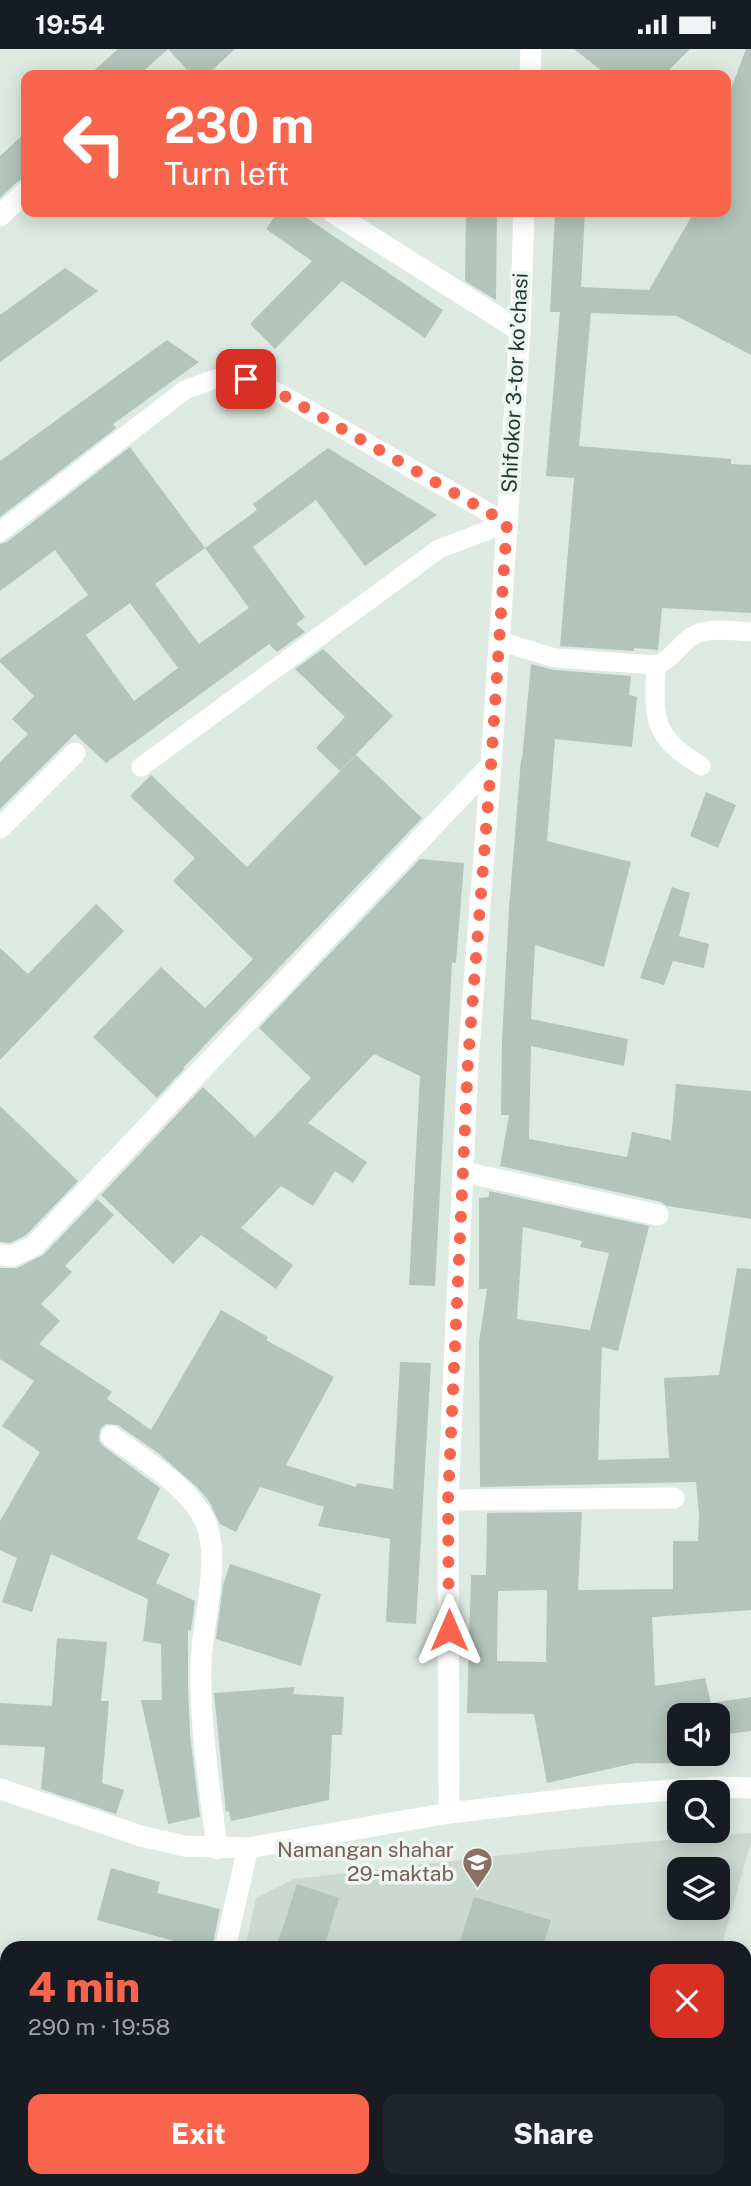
<!DOCTYPE html>
<html lang="en">
<head>
<meta charset="utf-8">
<style>
	body { margin:0; font-family:"Public Sans",sans-serif; background:#20242c; color:#f1f3f6; height:100vh; display:flex; flex-direction:column; font-size:26px; white-space:nowrap }
	* { box-sizing:border-box; margin:0 }
	p { font-size:23px; color:#9ea1a6 }
	.icon { flex:none; width:38px; height:38px; fill:none; stroke:currentColor; stroke-width:2; stroke-linecap:round; stroke-linejoin:round }
	.map { position:relative; flex:1; overflow:hidden }
	.side { position:absolute; left:0px; top:1892px; width:752px; height:247px; display:flex; flex-direction:column; background:#171b24; border-radius:21px 21px 0 0; box-shadow:0 4px 18px #0003 }
	.side>* { flex:none }
	.guide { position:absolute; left:21px; top:21px; width:710px; height:147px; border-radius:14px; box-shadow:0 4px 18px #0003; background:#f8654c; color:#fff; overflow:hidden }
	.tools { position:absolute; left:667px; top:1654px; display:grid; gap:14px }
	.tools a { display:grid; place-items:center; width:63px; height:63px; border-radius:14px; background:#171b24; box-shadow:0 4px 18px #0003; font-size:35px }
	.pin { position:absolute; display:grid; place-items:center; width:60px; height:60px; color:#fff; margin:-30px; border-radius:14px; box-shadow:0 4px 10px #0006 }
	.me { position:absolute; width:77px; margin:-38px; rotate:0deg; stroke-linejoin:round; filter:drop-shadow(0 0 5px #0008) }
	.turn { display:flex; align-items:center; gap:24px; height:147px; padding:0 28px; font-size:32px }
	.turn .icon { width:91px; height:91px; stroke-width:2.5 }
	.turn b { display:block; font-size:49px; line-height:60px }
	.round { display:grid; place-items:center; flex:none; width:74px; height:74px; border-radius:14px; background:#20242c }
	.headline { display:flex; align-items:center; justify-content:space-between; height:119px; padding:0 28px }
	h1 { font-size:42px; font-weight:800; line-height:52px; color:#f8654c }
	.action { display:flex; gap:14px; margin-top:auto; padding:14px 28px }
	.action a { flex:1; height:80px; border-radius:14px; background:#f8654c; color:#fff; font-size:28px; font-weight:800; line-height:80px; text-align:center }
	.action a+a { background:#20242c; color:#f1f3f6 }
	.status { display:flex; justify-content:space-between; align-items:center; height:49px; padding:0 35px; background:#171b24; direction:ltr }
	.status svg { height:19px; fill:currentColor }
	.map>svg:first-child { display:block }
	.built { fill:#cbd9d1; fill-rule:evenodd }
	.building { fill:#b2c4bb; fill-rule:evenodd }
	.lines { fill:none; stroke-linecap:round; stroke-linejoin:round }
	.service { stroke:#fff; stroke-width:19 }
	.minor { stroke:#fff; stroke-width:21 }
	.tertiary { stroke:#fff; stroke-width:21 }
	.route { stroke:#f8654c; stroke-width:12; stroke-dasharray:0 21.6 }
	.labels { text-anchor:middle; stroke-width:7; stroke-linejoin:round; paint-order:stroke }
	.street-label { font-size:21px; fill:#1e392f; stroke:#edf6f1 }
	.education-label { font-size:21px; fill:#785e54; stroke:#edf6f1; text-anchor:end }
</style>
</head>
<body>
<div class="status"><b>19:54</b><svg viewBox="0 0 49 12"><path d="M0 12V9h3v3zM5 12V6h3v6zM10 12V3h3v9zM15 12V0h3v12zM26 1h20v11H26zM47 4h2v5h-2z"/></svg></div>
<div class="map">
<svg width="751" height="2137" viewBox="0 0 751 2137">
	<rect width="100%" height="100%" fill="#ddeae2"/>
	<g class="built">
		<path d="M751,1784V1793L721,1899H245L256,1849L294,1830L547,1801ZM679,1820H718V1858H679Z"/>
		<path d="M207,2132H705L703,2137H215L207,2134Z"/>
	</g>
	<g class="building">
		<path d="M118,0H235L207,26H192L168,0L139,26H89Z"/>
		<path d="M574,0H690L664,26H607Z"/>
		<path d="M746,0H751V306L677,267L591,264L579,397L731,410V415L751,416V564L662,559L658,601L634,599V602L560,597L574,429L546,427L560,263H550L555,163H585L581,238L649,241L694,163H726V53Z"/>
		<path d="M26,83V128L17,133L0,149V107Z"/>
		<path d="M278,163H298L443,261L425,289L342,232L275,300L250,275L312,212L266,180Z"/>
		<path d="M466,163H497L496,251L465,232Z"/>
		<path d="M65,219L98,242L0,313V266Z"/>
		<path d="M167,291L199,313L113,375L116,379L0,468V412Z"/>
		<path d="M130,398L205,499L257,461L253,455L328,399L437,466L365,517L316,451L253,498L305,568L296,575L305,583L277,603L269,595L106,714L75,685L0,760V713L28,685L12,670L34,647L0,613V610L88,546L55,501L0,542V495L7,493ZM205,499L249,559L199,595L155,535ZM130,554L178,619L134,652L86,586Z"/>
		<path d="M323,600L393,667L340,722L316,699L345,668L295,620Z"/>
		<path d="M531,615L554,621L631,627L629,646L637,648L632,698L555,690L547,792L631,813L604,918L535,896L531,970L628,990L624,1017L531,997L529,1090L627,1108L632,1083L671,1091L676,1035L751,1042V1170L667,1157L661,1153L500,1117L509,1066H501L502,991L509,860L521,710L522,711Z"/>
		<path d="M356,706L422,769L183,1019L184,1020L157,1049L93,988L161,918L205,959L253,910L173,832L195,809L130,747L151,726L247,818Z"/>
		<path d="M706,743L736,756L718,799L690,787Z"/>
		<path d="M420,810L464,814L456,914L452,913L435,1237L409,1236L420,1027L374,1005L308,1074L367,1113L353,1134L335,1122L313,1157L281,1137L241,1179L293,1216L276,1240L201,1186L173,1215L101,1146L203,1038L255,1088L311,1029L259,979Z"/>
		<path d="M672,838L690,844L679,887L709,895L704,919L673,912L664,936L640,929Z"/>
		<path d="M96,855L124,882L0,1011V899L28,925Z"/>
		<path d="M0,1057L78,1132L26,1186L10,1194L0,1193Z"/>
		<path d="M489,1142L649,1177L618,1302L602,1298L598,1411L669,1409L664,1329L719,1326L737,1219L751,1220V1561L652,1568L655,1637L705,1629L711,1654L751,1648V1682L719,1686V1715L635,1714L547,1734L534,1665L467,1664L471,1526H486L487,1464L582,1463L578,1541L673,1540V1492H698L699,1465L696,1433L480,1438L479,1293L487,1240H479V1149L489,1148ZM523,1178L582,1192L580,1198L609,1204L590,1281L517,1270ZM547,1541L546,1613L497,1612L498,1542ZM679,1666H718V1704H679Z"/>
		<path d="M97,1150L114,1166L65,1217L72,1223L41,1255L60,1272L39,1295L112,1343L107,1350L151,1381L221,1261L268,1288L266,1291L334,1328L286,1416L356,1438L357,1434L393,1440L400,1313L431,1314L416,1575L386,1573L390,1490L318,1477L324,1458L260,1438L236,1483L220,1475L209,1452L198,1439L158,1404L118,1376L106,1375L100,1380L99,1392L103,1397L160,1439L137,1490L170,1505L156,1534L195,1552L191,1582L188,1581V1638L190,1685L200,1768L168,1775L141,1651H162L161,1595L143,1592L148,1550L51,1505L32,1563L2,1553L17,1509L0,1501V1472L40,1403L2,1377L34,1332L0,1310V1219H17L43,1206Z"/>
		<path d="M230,1515L321,1545L301,1617L216,1590L223,1536Z"/>
		<path d="M57,1589L107,1593L101,1652H109L102,1734L124,1741L116,1765L41,1740L45,1698L0,1696V1654L52,1657Z"/>
		<path d="M295,1638L293,1645L344,1648L342,1686H332L329,1751L231,1772L229,1762L226,1763L214,1644Z"/>
		<path d="M111,1819L160,1833L157,1844L220,1860L212,1899H200L97,1871Z"/>
		<path d="M297,1835L339,1849L324,1899H276Z"/>
		<path d="M474,1848L551,1871L542,1899H458Z"/>
	</g>
	<g class="lines">
		<g class="service">
			<path d="M0,483L185,341L215,330H246L281,345L507,474L439,500L141,718"/>
			<path d="M499,592L555,609L656,616C670,611 675,602 686,592C701,576 731,582 751,583"/>
			<path d="M656,616C654,671 651,686 701,717"/>
		</g>
		<g class="minor">
			<path d="M332,163L520,282"/>
			<path d="M0,167L26,142"/>
			<path d="M0,779L75,704"/>
			<path d="M464,1123L658,1166"/>
			<path d="M0,1206L12,1207L34,1197L491,716"/>
			<path d="M111,1387C142,1410 188,1436 205,1472C222,1509 202,1574 201,1614C199,1676 210,1738 217,1800"/>
			<path d="M448,1451L674,1449"/>
			<path d="M225,1899L248,1799"/>
			<path d="M192,2137V2132"/>
		</g>
		<g class="tertiary">
			<path d="M530,26L531,0"/>
			<path d="M0,1740L141,1787L184,1797L248,1799L449,1764L605,1746L713,1738L751,1739"/>
			<path d="M449,1764L448,1451L468,1012L491,716L520,282L524,163"/>
		</g>
	</g>
	<g class="lines">
		<path class="route" d="M246,330L281,345L507,474L491,716L468,1012L448,1451L449,1581"/>
	</g>
	<defs>
		<symbol id="school-pin" viewBox="-11 -11 22 30"><path d="M0 17L-7.5 6A9.5 9.5 0 1 1 7.5 6Z" fill="#8d6e63" stroke="#edf6f1"/><path d="M0-5L7-2L0 1L-7-2ZM-4 1L0 2.5L4 1V4Q0 6-4 4Z" fill="#fff"/></symbol>
	</defs>
	<g fill-rule="evenodd">
		<use href="#school-pin" x="460" y="1796" width="35" height="47"/>
	</g>
	<g class="labels">
		<g class="street-label">
			<text transform="translate(515 334) rotate(-87)" y="7">Shifokor 3-tor koʼchasi</text>
		</g>
		<g class="education-label">
			<text x="454" y="1808">Namangan shahar<tspan x="454" dy="24">29-maktab</tspan></text>
		</g>
	</g>
</svg>
<div class="tools">
<a><svg class="icon" aria-label="sound" viewBox="0 0 24 24"><path d="M4 9h4l5-4v14l-5-4H4zM17 9q2 3 0 6"/></svg></a>
<a><svg class="icon" aria-label="search" viewBox="0 0 24 24"><circle cx="10" cy="10" r="6"/><path d="M15 15l6 6"/></svg></a>
<a><svg class="icon" aria-label="layers" viewBox="0 0 24 24"><path d="M12 4l9 5-9 5-9-5zM3 14l9 5 9-5"/></svg></a>
</div>
<div class="pin" style="left:246px;top:330px;background:#d93025"><svg class="icon" aria-label="arrive" viewBox="0 0 24 24"><path d="M6 21V4h12l-3 4 3 4H6"/></svg></div>
<svg class="me" style="left:449px;top:1581px" viewBox="-20 -20 40 40"><path d="M0-17L14 15 0 8-14 15z" fill="#f8654c" stroke="#fff" stroke-width="4"/></svg>
<div class="guide">
<div class="turn"><svg class="icon" aria-label="left" viewBox="0 0 24 24"><path d="M17 20v-9H6M10 6l-5 5 5 5"/></svg><div><b>230 m</b>Turn left</div></div>
</div>
<section class="side">
<div class="headline"><div><h1>4 min</h1><p>290 m · 19:58</p></div><a class="round" style="background:#d93025;color:#fff"><svg class="icon" aria-label="close" viewBox="0 0 24 24"><path d="M6 6l12 12M18 6L6 18"/></svg></a></div>
<div class="action"><a>Exit</a><a>Share</a></div>
</section>
</div>
</body>
</html>
